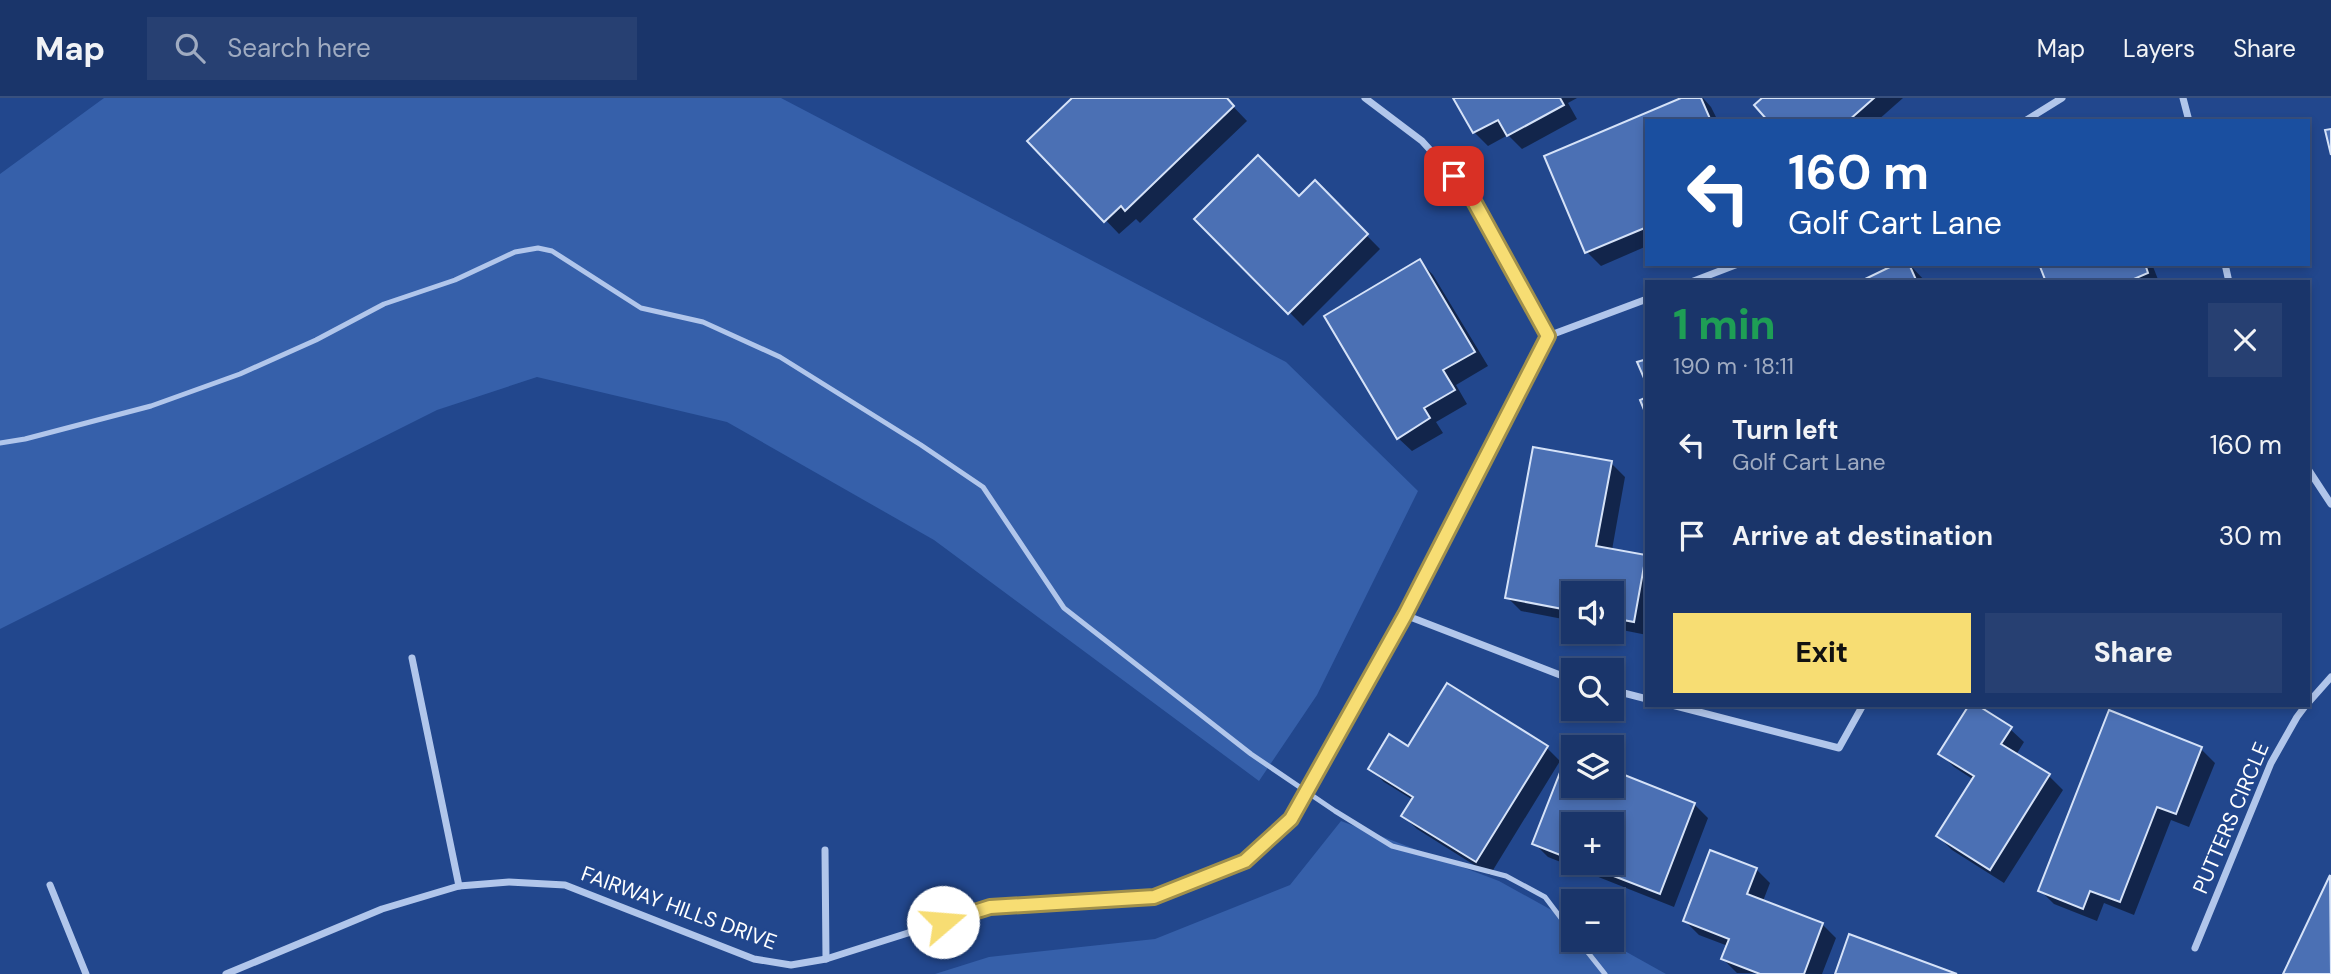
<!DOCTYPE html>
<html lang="en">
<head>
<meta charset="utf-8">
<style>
	body { margin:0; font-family:"DM Sans",sans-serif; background:#274072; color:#f1f3f6; height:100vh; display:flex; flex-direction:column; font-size:26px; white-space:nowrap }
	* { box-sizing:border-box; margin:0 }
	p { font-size:23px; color:#9fabc1 }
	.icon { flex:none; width:38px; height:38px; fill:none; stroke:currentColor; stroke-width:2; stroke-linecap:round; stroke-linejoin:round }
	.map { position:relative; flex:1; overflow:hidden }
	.details { position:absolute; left:1645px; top:182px; width:665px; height:427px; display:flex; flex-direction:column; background:#1a356a; border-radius:0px; box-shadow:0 4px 10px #0003,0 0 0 2px #38507e }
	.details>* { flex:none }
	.top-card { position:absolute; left:1645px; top:21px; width:665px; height:147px; border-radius:0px; box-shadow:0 4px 10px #0003,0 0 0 2px #38507e; background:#1a4fa0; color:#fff; overflow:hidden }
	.controls { position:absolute; left:1561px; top:483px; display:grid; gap:14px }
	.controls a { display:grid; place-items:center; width:63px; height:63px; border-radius:0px; background:#1a356a; box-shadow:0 4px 10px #0003,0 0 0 2px #38507e; font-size:35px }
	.pin { position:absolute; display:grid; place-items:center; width:60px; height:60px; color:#fff; margin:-30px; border-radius:14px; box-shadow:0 4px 10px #0006 }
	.me { position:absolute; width:77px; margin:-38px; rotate:72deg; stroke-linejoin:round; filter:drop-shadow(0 0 5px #0008) }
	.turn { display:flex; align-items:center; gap:24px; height:147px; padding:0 28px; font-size:32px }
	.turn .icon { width:91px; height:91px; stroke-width:2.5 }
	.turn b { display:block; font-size:49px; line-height:60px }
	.round { display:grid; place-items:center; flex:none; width:74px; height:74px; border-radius:0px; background:#274072 }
	.head { display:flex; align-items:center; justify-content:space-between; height:119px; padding:0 28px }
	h1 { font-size:42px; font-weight:800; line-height:52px; color:#1e9e55 }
	.action { display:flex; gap:14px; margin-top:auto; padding:14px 28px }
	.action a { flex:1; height:80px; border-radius:0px; background:#f7dd73; color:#111; font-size:28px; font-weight:800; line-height:80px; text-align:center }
	.action a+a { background:#274072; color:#f1f3f6 }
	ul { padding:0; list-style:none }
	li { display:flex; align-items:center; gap:21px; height:91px; padding:0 28px }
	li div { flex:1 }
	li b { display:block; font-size:26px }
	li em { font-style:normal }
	header { display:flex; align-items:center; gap:42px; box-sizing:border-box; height:98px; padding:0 35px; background:#1a356a; border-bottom:2px solid #38507e }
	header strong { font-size:33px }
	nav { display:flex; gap:38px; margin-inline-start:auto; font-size:24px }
	.search { width:490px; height:63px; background:#274072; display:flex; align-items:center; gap:18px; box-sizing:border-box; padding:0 24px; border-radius:0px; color:#9fabc1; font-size:26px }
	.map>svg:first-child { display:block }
	.green { fill:#3660aa }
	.shadow { fill:#0007; fill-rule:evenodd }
	.building { fill:#4b70b4; stroke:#d5e2f8; stroke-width:2 }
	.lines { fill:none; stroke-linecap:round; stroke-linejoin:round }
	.service { stroke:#b1c6eb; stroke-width:5 }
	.minor { stroke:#b1c6eb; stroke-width:7 }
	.route-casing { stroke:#a1904b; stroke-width:18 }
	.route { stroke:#f7dd73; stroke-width:12 }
	.labels { text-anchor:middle; stroke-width:5; stroke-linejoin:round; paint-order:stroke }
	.street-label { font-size:21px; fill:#fff; stroke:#22478d }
</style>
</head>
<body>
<header>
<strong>Map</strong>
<div class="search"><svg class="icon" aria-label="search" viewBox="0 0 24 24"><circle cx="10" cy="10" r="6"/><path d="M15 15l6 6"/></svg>Search here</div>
<nav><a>Map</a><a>Layers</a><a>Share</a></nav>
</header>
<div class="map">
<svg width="2331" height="876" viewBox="0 0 2331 876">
	<rect width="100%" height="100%" fill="#22478d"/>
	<g class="green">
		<path d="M104,0H781L1286,264L1418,393L1317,597L1259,683L934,442L727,324L537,279L437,312L0,531V76Z"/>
		<path d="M1341,723L1499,783L1573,824V842H1605L1666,876H935L989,859L1155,841L1290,787Z"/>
	</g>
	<g class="shadow">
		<path d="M1074,0H1225L1247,23L1140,125L1136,121L1119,136L1030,43Z"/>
		<path d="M1455,0H1577L1568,5L1577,21L1522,51L1508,37L1488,48L1474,34Z"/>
		<path d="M1685,0H1703L1711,9L1718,23H1647V148L1601,168L1587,154L1546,59Z"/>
		<path d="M1765,0H1903L1877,23H1771Z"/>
		<path d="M1315,85L1380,151L1303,228L1197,121L1299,101Z"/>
		<path d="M1420,163L1433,177L1488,268L1456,287L1467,306L1436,324L1443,335L1412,353L1398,340Z"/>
		<path d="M1909,166L1926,184H1863Z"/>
		<path d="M2041,166H2152L2159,184H2048Z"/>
		<path d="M1611,365L1625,379L1612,452L1647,460V537L1612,530V495H1573V523L1521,513L1507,499Z"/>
		<path d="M2010,631L2024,644L2016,657L2049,678L2063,692L2004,785L1952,752L1938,738L1974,682L1954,669L1941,656Z"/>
		<path d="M1409,650H1547L1560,663L1490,777L1417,731L1403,718L1413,702L1384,684L1370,670Z"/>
		<path d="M2201,651L2215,665L2189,729L2171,722L2134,817L2104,805L2097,823L2054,806L2040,792Z"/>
		<path d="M1569,657L1573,658V688H1612V674L1694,706L1708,720L1674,809L1548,759L1534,745ZM1573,726H1612V765H1573Z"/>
		<path d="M1756,771L1770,785L1763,803L1822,826L1836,840L1822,876L1737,875L1723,861L1728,848L1699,837L1685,823Z"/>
		<path d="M2331,779V876H2285Z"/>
	</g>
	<g class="building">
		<path d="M1072,0H1227L1234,8L1125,113L1121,108L1104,124L1027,43Z"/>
		<path d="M1453,0H1560L1564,7L1507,38L1498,22L1473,35Z"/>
		<path d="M1681,0H1701L1711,23H1647V129L1585,155L1544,58Z"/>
		<path d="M1762,0H1874L1848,23H1768L1754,7Z"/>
		<path d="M2331,31V57L2325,32Z"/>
		<path d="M1258,57L1299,98L1315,82L1368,136L1288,216L1194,121Z"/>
		<path d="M1420,161L1475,254L1443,272L1455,292L1424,310L1430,320L1397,341L1324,218Z"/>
		<path d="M1896,166H1909L1917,184H1859Z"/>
		<path d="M2039,166H2145L2148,175L2127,184H2046Z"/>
		<path d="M1647,261V287L1637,264Z"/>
		<path d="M1647,299V319L1640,302Z"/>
		<path d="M1533,349L1612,363L1596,448L1646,457L1634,524L1612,520V495H1573V513L1505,500Z"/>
		<path d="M1447,585L1548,648L1476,764L1401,718L1413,699L1368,671L1389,636L1408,648Z"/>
		<path d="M1969,607H1977L2012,629L2001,646L2050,676L1990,772L1936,738L1974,678L1938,656Z"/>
		<path d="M2109,612L2202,649L2176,716L2157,709L2120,804L2090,793L2083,811L2038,793Z"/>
		<path d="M1568,654L1573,657V688H1612V672L1695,705L1660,796L1580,765H1612V726H1573V762L1532,746Z"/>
		<path d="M1710,752L1757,770L1747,796L1823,825L1804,876H1760L1721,861L1729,841L1683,823Z"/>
		<path d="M2330,777L2331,876H2283Z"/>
		<path d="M1849,836L1957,876H1835Z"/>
	</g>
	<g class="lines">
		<g class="service">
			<path d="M0,345L25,341L151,308L240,276L316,242L384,206L455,182L515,154L538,150L552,153L641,210L703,224L780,259L921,347L983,389L1064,510L1251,656L1335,713L1392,748L1506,778L1545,799L1573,836"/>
			<path d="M1578,842L1605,876"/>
		</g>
		<g class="minor">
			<path d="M1365,0L1422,43L1470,96L1548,238"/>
			<path d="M2183,0L2189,23"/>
			<path d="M2025,23L2062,0"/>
			<path d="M2225,166L2229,184"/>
			<path d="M1691,184L1738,166"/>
			<path d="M2308,371L2331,406"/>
			<path d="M1405,517L1573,582"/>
			<path d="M412,560L459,788"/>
			<path d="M1612,592L1647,601"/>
			<path d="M2308,605L2331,579"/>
			<path d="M1672,607L1839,650L1863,607"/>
			<path d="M825,752L826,861"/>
			<path d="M50,787L86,876"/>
			<path d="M2195,850L2271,665L2297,619L2306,607"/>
			<path d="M226,876L382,811L459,788L509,784L565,787L754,861L791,867L826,861L990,809L1154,799L1245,763L1291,721L1405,517L1548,238L1647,201"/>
		</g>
	</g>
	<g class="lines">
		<defs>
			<path id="route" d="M943,824L990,809L1154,799L1245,763L1291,721L1405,517L1548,238L1470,96L1454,78"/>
		</defs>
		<use href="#route" class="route-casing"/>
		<use href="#route" class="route"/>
	</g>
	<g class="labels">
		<g class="street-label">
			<text transform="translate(2231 720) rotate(-67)" y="7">PUTTERS CIRCLE</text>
			<text transform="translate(679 810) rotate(20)" y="7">FAIRWAY HILLS DRIVE</text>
		</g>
	</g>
</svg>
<div class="controls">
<a><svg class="icon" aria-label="sound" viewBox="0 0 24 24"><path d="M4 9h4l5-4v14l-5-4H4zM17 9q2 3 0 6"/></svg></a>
<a><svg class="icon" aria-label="search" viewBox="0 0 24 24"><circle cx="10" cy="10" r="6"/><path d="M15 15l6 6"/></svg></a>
<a><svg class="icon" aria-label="layers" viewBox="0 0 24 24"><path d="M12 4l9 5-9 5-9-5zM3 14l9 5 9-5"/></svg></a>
<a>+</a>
<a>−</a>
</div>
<div class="pin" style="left:1454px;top:78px;background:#d93025"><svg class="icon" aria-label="arrive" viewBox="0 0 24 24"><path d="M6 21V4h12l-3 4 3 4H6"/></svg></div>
<svg class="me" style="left:943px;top:824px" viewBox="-20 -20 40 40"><circle r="19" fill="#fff"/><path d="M0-13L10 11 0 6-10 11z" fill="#f7dd73"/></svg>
<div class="top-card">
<div class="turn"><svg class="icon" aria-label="left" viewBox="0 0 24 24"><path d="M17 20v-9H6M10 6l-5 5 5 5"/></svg><div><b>160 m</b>Golf Cart Lane</div></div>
</div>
<section class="details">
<div class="head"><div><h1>1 min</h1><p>190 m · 18:11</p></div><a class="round"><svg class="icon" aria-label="close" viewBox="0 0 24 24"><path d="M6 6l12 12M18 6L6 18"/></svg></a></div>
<ul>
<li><svg class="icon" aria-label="left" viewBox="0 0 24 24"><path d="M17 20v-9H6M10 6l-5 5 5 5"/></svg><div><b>Turn left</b><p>Golf Cart Lane</p></div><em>160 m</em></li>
<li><svg class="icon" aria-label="arrive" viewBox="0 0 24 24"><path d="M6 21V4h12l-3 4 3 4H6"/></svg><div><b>Arrive at destination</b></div><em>30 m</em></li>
</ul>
<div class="action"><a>Exit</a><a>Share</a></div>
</section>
</div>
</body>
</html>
